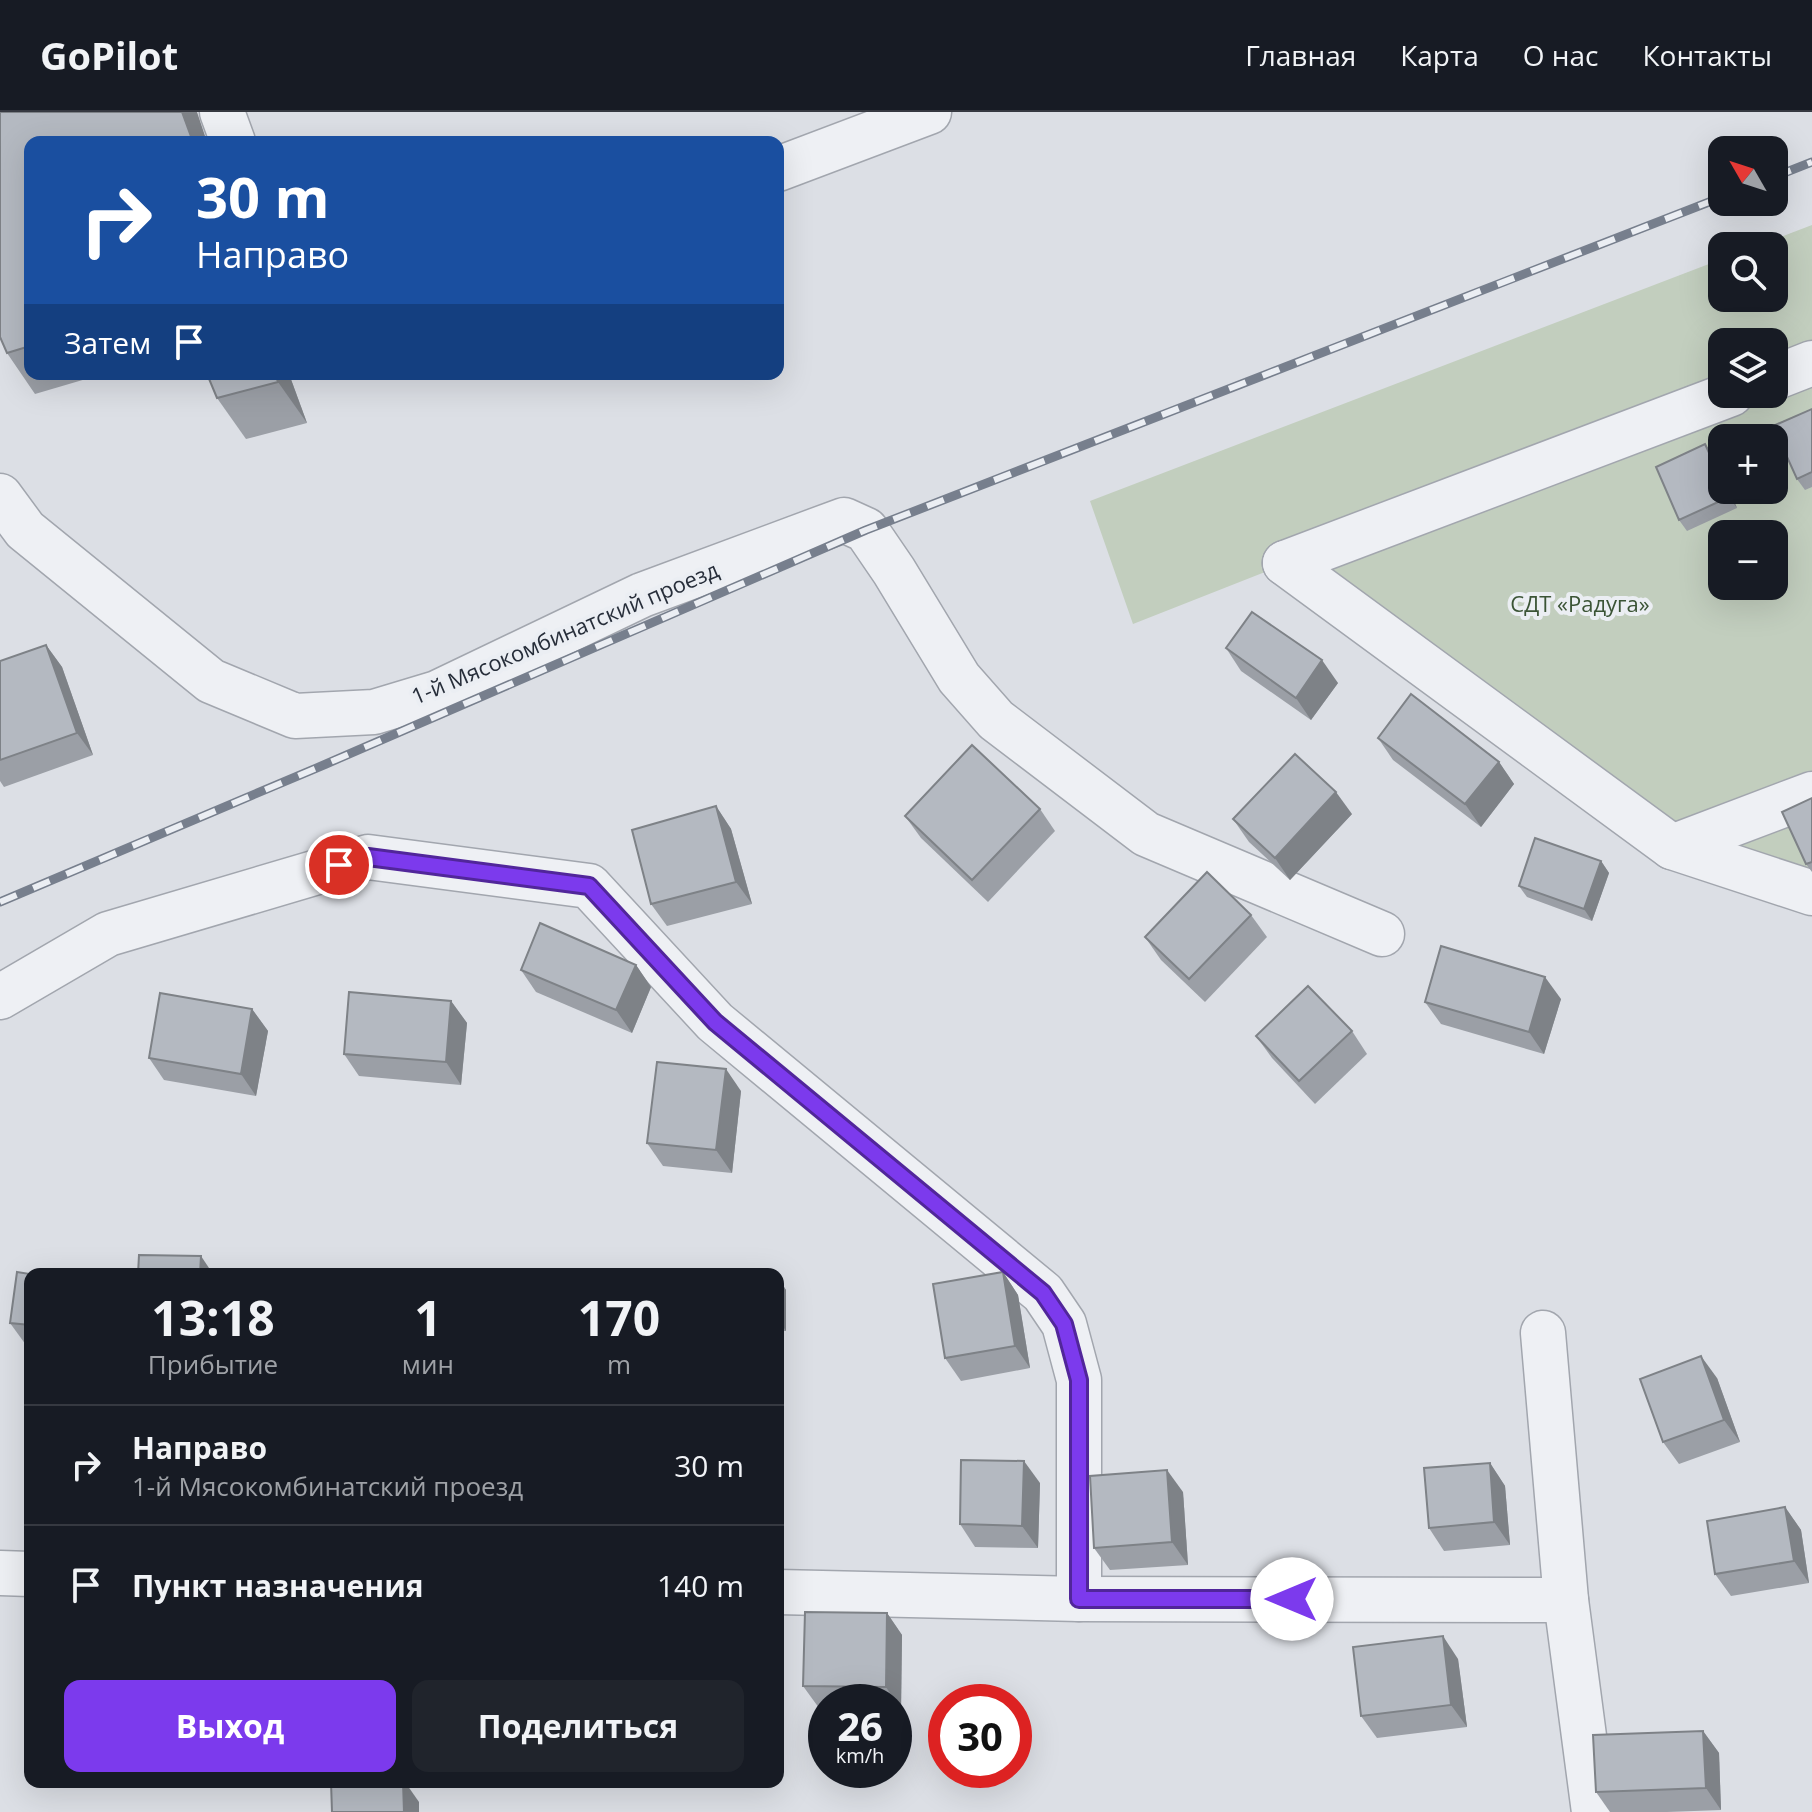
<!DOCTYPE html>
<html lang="ru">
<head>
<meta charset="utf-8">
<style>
	body { margin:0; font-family:"Open Sans",sans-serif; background:#20242c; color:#f1f3f6; height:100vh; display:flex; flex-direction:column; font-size:30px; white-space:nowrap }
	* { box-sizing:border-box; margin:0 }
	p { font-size:26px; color:#9ea1a6 }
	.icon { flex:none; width:44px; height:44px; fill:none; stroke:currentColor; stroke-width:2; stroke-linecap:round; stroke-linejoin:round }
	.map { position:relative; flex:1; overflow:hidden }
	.sheet { position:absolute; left:24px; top:1156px; width:760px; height:520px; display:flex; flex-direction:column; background:#171b24; border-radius:16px; box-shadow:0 8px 32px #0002 }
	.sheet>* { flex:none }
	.hud { position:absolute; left:24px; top:24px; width:760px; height:244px; border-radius:16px; box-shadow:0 8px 32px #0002; background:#1a4fa0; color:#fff; overflow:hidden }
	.needle { width:52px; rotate:309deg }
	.tools { position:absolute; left:1708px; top:24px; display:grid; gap:16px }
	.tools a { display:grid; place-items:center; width:80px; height:80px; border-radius:16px; background:#171b24; box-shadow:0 8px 32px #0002; font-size:40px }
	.speed { position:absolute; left:808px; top:1572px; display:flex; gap:16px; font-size:40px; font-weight:700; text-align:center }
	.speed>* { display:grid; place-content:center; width:104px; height:104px; border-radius:50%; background:#171b24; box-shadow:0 8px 32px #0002; line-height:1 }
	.speed small { font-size:20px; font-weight:400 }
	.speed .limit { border:12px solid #d22; background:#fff; color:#111 }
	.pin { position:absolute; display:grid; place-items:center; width:68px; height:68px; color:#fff; margin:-34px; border:4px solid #fff; border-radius:50%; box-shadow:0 2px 8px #0007 }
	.me { position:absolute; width:88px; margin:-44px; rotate:270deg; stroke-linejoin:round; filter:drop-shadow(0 0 6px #0008) }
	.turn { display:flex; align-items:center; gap:28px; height:168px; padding:0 40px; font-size:36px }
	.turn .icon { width:104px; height:104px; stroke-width:2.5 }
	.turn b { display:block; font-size:56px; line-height:68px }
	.then { display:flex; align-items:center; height:76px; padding:0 40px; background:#0003; gap:16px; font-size:30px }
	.eta { display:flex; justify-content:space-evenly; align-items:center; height:136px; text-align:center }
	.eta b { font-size:48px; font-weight:700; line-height:56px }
	.cta { display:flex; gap:16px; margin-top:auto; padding:16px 40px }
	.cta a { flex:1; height:92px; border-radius:16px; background:#7c3aed; color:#fff; font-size:32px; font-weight:700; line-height:92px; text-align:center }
	.cta a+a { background:#20242c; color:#f1f3f6 }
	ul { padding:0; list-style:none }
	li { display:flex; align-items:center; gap:24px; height:120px; padding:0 40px; border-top:2px solid #363941 }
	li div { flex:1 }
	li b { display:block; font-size:30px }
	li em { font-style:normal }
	header { display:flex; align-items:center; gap:48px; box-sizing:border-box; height:112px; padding:0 40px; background:#171b24; border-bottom:2px solid #363941 }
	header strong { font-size:38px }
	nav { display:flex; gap:44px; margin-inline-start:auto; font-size:28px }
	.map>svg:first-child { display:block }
	.green { fill:#c2cebe; fill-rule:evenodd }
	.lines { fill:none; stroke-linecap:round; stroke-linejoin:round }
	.minor-casing { stroke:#a2a6ae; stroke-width:47 }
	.minor { stroke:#eef0f4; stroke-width:44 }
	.rail-casing { stroke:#777f8d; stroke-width:9 }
	.rail { stroke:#ebeef3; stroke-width:6; stroke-dasharray:18; stroke-linecap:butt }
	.wall { fill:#9b9fa6 }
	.shaded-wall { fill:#7e8287 }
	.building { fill:#b4b9c1; stroke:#7e8287; stroke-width:2 }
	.route-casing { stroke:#51269a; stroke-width:20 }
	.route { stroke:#7c3aed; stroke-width:14 }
	.labels { text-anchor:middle; stroke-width:8; stroke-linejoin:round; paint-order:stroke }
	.park-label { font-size:22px; fill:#3b5436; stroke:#ebeef3 }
	.street-label { font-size:22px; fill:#272e3a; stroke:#ebeef3 }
</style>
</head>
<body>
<header>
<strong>GoPilot</strong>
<nav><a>Главная</a><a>Карта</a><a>О нас</a><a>Контакты</a></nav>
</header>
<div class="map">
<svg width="1812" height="1700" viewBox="0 0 1812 1700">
	<rect width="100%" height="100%" fill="#dcdfe5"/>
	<path class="green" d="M1812,113V781L1672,735L1285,452L1133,512L1090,389L1722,147V186H1774V134H1757ZM1722,230H1774V282H1722ZM1722,326H1774V378H1722ZM1722,422H1774V474H1722Z"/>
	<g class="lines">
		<defs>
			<g id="minor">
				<path d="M222,0L233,30"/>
				<path d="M778,57L929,0"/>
				<path d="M1774,266L1812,251"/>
				<path d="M0,384L25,418L211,569L295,604L374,600L437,581L642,483L844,408L866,418L894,459L959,566L996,608L1146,722L1382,822"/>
				<path d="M1285,451L1672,735L1812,781"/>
				<path d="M1285,451L1731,282"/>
				<path d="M1672,735L1812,682"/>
				<path d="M0,885L108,822L368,745L589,774L715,910L1043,1181L1064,1212L1079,1268V1487"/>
				<path d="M1543,1221L1566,1488"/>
				<path d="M0,1461L30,1462"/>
				<path d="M778,1480L1079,1487L1566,1488L1594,1700"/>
			</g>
		</defs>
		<use href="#minor" class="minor-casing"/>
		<use href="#minor" class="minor"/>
		<defs>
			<g id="rail">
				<path d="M1774,65L1812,50"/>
				<path d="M0,790L326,652L866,418L1722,85"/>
			</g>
		</defs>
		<use href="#rail" class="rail-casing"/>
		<use href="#rail" class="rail"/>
	</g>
	<g class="wall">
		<path d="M30,30V262H103L35,282L7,241Z"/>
		<path d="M207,262H289L307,311L246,327L217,286Z"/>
		<path d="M1812,297V375L1805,378L1797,367Z"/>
		<path d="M1714,344L1722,363V378H1729L1737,396L1687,419L1679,408Z"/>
		<path d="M46,533L62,555L93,643L4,675L0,669V549Z"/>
		<path d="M1226,536L1338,571L1311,608L1241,559Z"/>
		<path d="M1378,626L1499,650L1514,672L1481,715L1393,648Z"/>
		<path d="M1812,686V760L1806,752Z"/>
		<path d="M716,694L731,717L752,792L667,814L651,792Z"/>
		<path d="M1040,697L1055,719L988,790L921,726L905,704Z"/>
		<path d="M1352,702L1290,768L1249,730L1233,707Z"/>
		<path d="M1601,749L1609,761L1592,809L1527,785L1519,774Z"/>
		<path d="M1251,803L1267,825L1205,890L1161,848L1145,825Z"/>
		<path d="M636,853L651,875L632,921L536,880L521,858Z"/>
		<path d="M1561,887L1544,942L1441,912L1425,890Z"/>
		<path d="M451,889L467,911L461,973L359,964L344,942Z"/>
		<path d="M252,897L268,919L256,984L164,968L149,946Z"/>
		<path d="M1352,919L1367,942L1315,992L1272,946L1256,924Z"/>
		<path d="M741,979L732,1061L663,1054L647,1031Z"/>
		<path d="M1003,1160L1018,1183L1030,1256L961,1269L945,1246Z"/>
		<path d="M30,1162V1234L26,1233L10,1211Z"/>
		<path d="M778,1166L786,1178V1219H778Z"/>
		<path d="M1717,1266L1740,1330L1679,1352L1663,1330Z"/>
		<path d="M1490,1351L1505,1374L1510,1433L1444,1439L1429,1416Z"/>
		<path d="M1040,1371L1038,1436L975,1435L960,1412Z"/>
		<path d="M1183,1380L1188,1453L1110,1458L1094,1436Z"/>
		<path d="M1785,1395L1801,1418L1809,1471L1731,1484L1715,1462Z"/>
		<path d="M887,1501L902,1523L901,1598L894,1597V1590H826V1596H819L803,1574Z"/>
		<path d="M1458,1547L1467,1615L1377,1626L1361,1604Z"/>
		<path d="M1703,1619L1719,1641L1721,1698L1667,1700H1610L1596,1680Z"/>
	</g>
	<g class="shaded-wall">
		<path d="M182,0H197L207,30H193Z"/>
		<path d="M275,262H289L307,311L278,270Z"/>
		<path d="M1705,332L1714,344L1722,363V369Z"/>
		<path d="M1726,378H1729L1737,396L1729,385Z"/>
		<path d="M46,533L62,555L93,643L77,621Z"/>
		<path d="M1322,548L1338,571L1311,608L1296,586Z"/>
		<path d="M1499,650L1514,672L1481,715L1465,692Z"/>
		<path d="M1336,680L1352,702L1290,768L1275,746Z"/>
		<path d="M716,694L731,717L752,792L736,770Z"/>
		<path d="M1601,749L1609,761L1592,809L1584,797Z"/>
		<path d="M636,853L651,875L632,921L616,898Z"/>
		<path d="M1545,865L1561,887L1544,942L1529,920Z"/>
		<path d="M451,889L467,911L461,973L446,950Z"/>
		<path d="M252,897L268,919L256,984L241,962Z"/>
		<path d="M726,957L741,979L732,1061L716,1038Z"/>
		<path d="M201,1144L213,1162H200Z"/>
		<path d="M1003,1160L1018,1183L1030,1256L1015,1234Z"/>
		<path d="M778,1166L786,1178V1219L778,1207Z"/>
		<path d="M1701,1244L1717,1266L1740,1330L1724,1308Z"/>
		<path d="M1024,1349L1040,1371L1038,1436L1022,1414Z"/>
		<path d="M1490,1351L1505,1374L1510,1433L1494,1410Z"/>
		<path d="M1167,1358L1183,1380L1188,1453L1172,1430Z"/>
		<path d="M1785,1395L1801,1418L1809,1471L1794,1449Z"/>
		<path d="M887,1501L902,1523L901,1598L886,1575Z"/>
		<path d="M1443,1524L1458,1547L1467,1615L1451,1593Z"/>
		<path d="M1703,1619L1719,1641L1721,1698L1706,1676Z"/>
		<path d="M403,1670H405L419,1690V1700H404Z"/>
	</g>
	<g class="building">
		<path d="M0,0H182L193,30H30V234L7,241L0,225Z"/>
		<path d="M207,262H275L278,270L217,286Z"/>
		<path d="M1812,297V360L1797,367L1773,314Z"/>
		<path d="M1705,332L1722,369V378H1726L1729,385L1679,408L1656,355Z"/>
		<path d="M1252,500L1322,548L1296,586L1226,536Z"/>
		<path d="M46,533L77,621L0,648V549Z"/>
		<path d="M1411,582L1499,650L1465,692L1378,626Z"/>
		<path d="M972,633L1040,697L972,768L905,704Z"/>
		<path d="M1295,642L1336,680L1275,746L1233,707Z"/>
		<path d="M1812,686V750L1806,752L1782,700Z"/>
		<path d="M716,694L736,770L651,792L632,718Z"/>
		<path d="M1535,726L1601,749L1584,797L1519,774Z"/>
		<path d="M1207,760L1251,803L1189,867L1145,825Z"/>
		<path d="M540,811L636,853L616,898L521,858Z"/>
		<path d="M1441,834L1545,865L1529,920L1425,890Z"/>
		<path d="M1308,874L1352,919L1299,969L1256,924Z"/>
		<path d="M349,880L451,889L446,950L344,942Z"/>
		<path d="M160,881L252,897L241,962L149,946Z"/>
		<path d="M657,950L726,957L716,1038L647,1031Z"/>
		<path d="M139,1143L201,1144L200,1162H138Z"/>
		<path d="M17,1160L30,1162V1213L10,1211Z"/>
		<path d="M1003,1160L1015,1234L945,1246L933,1172Z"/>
		<path d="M1701,1244L1724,1308L1663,1330L1640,1267Z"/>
		<path d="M961,1348L1024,1349L1022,1414L960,1412Z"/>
		<path d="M1490,1351L1494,1410L1429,1416L1424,1356Z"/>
		<path d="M1167,1358L1172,1430L1094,1436L1090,1364Z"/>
		<path d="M1785,1395L1794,1449L1715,1462L1707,1409Z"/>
		<path d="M805,1500L887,1501L886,1575L803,1574Z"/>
		<path d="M1443,1524L1451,1593L1361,1604L1353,1535Z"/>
		<path d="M1703,1619L1706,1676L1596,1680L1593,1623Z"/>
		<path d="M331,1670H403L404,1700H332Z"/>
	</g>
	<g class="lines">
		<defs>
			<path id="route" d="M339,753L368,745L589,774L715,910L1043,1181L1064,1212L1079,1268V1487H1292"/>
		</defs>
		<use href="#route" class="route-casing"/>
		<use href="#route" class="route"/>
	</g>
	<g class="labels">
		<g class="park-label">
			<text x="1580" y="500">СДТ «Радуга»</text>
		</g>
		<g class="street-label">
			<text transform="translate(565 521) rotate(-23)" y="8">1-й Мясокомбинатский проезд</text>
		</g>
	</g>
</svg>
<div class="tools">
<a><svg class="needle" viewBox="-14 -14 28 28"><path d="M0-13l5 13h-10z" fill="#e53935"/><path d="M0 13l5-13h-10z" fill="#9ea1a6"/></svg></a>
<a><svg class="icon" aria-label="search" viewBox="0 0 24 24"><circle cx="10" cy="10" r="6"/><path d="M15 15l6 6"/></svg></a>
<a><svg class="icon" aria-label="layers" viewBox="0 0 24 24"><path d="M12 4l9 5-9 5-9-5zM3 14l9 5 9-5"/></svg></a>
<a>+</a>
<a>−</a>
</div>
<div class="speed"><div>26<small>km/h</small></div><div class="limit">30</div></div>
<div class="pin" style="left:339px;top:753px;background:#d93025"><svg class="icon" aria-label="arrive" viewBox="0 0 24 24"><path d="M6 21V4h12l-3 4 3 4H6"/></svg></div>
<svg class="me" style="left:1292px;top:1487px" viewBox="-20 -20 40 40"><circle r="19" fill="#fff"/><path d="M0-13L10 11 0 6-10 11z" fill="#7c3aed"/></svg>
<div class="hud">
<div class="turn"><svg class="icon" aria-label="right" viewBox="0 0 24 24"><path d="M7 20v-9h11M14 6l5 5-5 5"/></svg><div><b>30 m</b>Направо</div></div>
<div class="then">Затем<svg class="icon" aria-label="arrive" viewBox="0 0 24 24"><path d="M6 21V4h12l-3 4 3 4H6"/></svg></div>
</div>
<section class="sheet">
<div class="eta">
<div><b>13:18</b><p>Прибытие</p></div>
<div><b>1</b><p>мин</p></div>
<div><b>170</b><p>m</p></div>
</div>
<ul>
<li><svg class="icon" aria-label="right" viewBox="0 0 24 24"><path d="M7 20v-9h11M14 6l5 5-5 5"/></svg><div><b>Направо</b><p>1-й Мясокомбинатский проезд</p></div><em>30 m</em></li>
<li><svg class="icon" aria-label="arrive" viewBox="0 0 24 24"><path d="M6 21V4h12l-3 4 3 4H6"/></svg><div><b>Пункт назначения</b></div><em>140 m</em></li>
</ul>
<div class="cta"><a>Выход</a><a>Поделиться</a></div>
</section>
</div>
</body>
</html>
